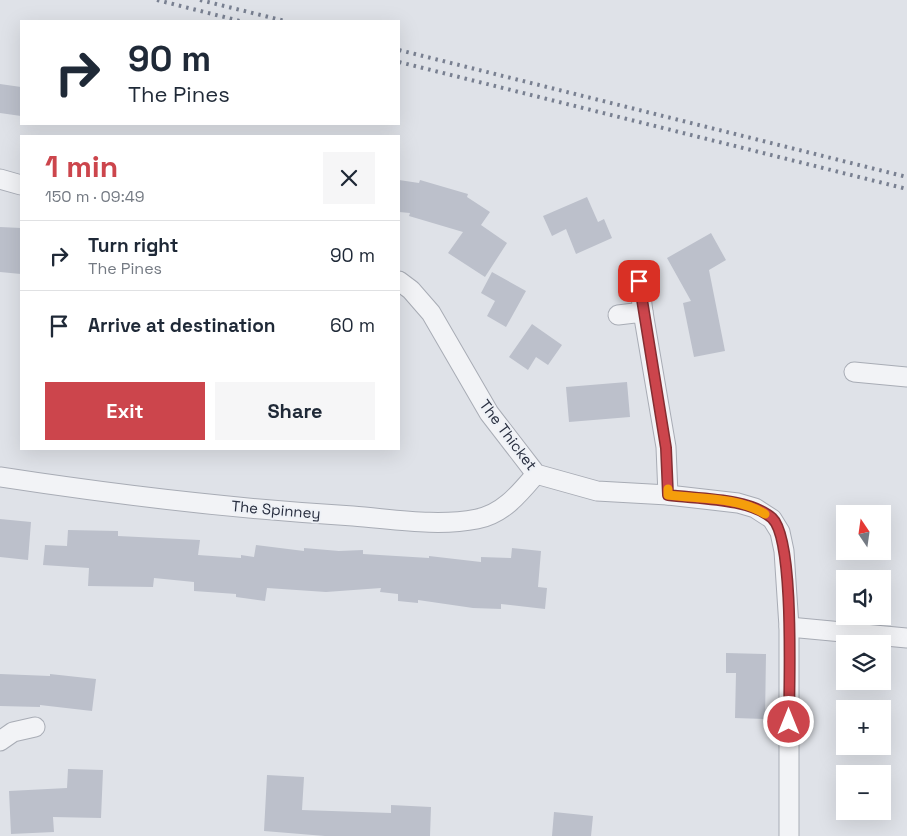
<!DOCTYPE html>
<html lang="en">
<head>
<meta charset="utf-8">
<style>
	body { margin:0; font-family:"Space Grotesk",sans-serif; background:#f6f6f7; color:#1f2937; height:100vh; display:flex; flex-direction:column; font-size:19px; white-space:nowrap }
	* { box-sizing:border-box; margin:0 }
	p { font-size:16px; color:#747a83 }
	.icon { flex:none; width:28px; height:28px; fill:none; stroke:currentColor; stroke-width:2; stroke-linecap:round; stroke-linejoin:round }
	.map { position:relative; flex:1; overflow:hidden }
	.side { position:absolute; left:20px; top:135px; width:380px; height:315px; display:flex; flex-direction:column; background:#fff; border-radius:0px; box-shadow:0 5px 20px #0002 }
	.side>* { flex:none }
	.hud { position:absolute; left:20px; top:20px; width:380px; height:105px; border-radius:0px; box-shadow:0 5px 20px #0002; background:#fff; color:#1f2937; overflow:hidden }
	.needle { width:32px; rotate:347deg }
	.fabs { position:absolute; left:836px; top:505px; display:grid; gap:10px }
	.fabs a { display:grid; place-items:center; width:55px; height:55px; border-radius:0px; background:#fff; box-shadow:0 5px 20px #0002; font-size:25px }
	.pin { position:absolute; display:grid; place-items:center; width:42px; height:42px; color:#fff; margin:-21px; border-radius:10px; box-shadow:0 2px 8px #0006 }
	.me { position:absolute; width:55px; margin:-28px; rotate:0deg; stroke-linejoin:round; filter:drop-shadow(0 0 4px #0008) }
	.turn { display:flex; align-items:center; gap:18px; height:105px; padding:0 25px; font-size:22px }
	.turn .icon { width:65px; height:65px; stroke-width:2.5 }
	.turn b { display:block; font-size:35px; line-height:42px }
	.round { display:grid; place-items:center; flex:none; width:52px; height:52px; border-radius:0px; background:#f6f6f7 }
	.head { display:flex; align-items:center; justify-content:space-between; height:85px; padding:0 25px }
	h1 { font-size:30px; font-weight:800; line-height:38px; color:#cc454c }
	.primary-button { display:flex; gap:10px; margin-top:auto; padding:10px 25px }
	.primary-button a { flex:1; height:58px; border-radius:0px; background:#cc454c; color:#fff; font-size:20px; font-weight:800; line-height:58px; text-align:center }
	.primary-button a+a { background:#f6f6f7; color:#1f2937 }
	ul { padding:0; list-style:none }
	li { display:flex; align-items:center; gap:15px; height:70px; padding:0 25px; border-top:1px solid #e0e1e3 }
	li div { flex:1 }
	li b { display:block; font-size:19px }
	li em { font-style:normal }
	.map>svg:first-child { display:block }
	.building { fill:#bcc0cb }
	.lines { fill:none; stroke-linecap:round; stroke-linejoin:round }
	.minor-casing { stroke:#a8acb5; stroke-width:21 }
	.minor { stroke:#f2f3f6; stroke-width:19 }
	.rail { stroke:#798091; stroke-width:4; stroke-dasharray:2.5 5; stroke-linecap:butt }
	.route-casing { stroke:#852d31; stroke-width:12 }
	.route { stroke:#cc454c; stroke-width:9 }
	.slow { stroke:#f59e0b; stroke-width:9 }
	.labels { text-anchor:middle; stroke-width:4; stroke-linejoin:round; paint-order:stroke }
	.street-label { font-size:15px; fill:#282e3f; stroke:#eef1f6 }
</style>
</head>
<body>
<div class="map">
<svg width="907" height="836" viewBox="0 0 907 836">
	<rect width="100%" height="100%" fill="#dfe2e8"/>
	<g class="building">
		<path d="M0,84L21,87V116L0,113Z"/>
		<path d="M399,180L419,183L420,180L468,194L467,197L490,212L481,225L507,243L485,277L448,253L463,232L409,216L410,213L399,212Z"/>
		<path d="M587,197L598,222L604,219L612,238L576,254L566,229L552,236L543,216Z"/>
		<path d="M0,227L21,228V274L0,272Z"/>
		<path d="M711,233L726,260L709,270L725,351L694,357L683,303L691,301L667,258Z"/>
		<path d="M492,272L526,291L506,327L487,316L495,301L481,293Z"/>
		<path d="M532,324L562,345L548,365L536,357L528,370L509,357Z"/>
		<path d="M627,382L630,417L569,422L566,387Z"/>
		<path d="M0,519L31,522L28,560L0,557Z"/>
		<path d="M68,530L118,531V536L200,540L198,555L241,558V555L254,557L256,545L304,551V548L339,551L363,550V554L429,558V556L481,562V557L511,558L512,548L541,551L538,587L547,588L545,609L501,604V609L473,608L418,600V603L398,601V594L380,592L381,588L326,592L267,588L265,601L236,597V594L194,591V582L154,578L153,587L88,586L89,568L43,565L45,545L67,546Z"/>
		<path d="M726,653L766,654L765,719L735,718L736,673H726Z"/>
		<path d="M0,674L50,676V674L96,679L92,711L40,705V707L0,706Z"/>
		<path d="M68,769L103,770L101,818L53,817L54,832L11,834L9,791L67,788Z"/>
		<path d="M267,775L304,777L302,810L391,813V805L431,807L430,836H325L264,831Z"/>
		<path d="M554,812L593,816L591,836H552Z"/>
	</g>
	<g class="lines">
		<defs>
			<g id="minor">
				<path d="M0,179L21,185"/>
				<path d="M399,281L411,290L431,313L489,413L536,474L597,491L668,495L738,503L755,508L772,519L780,532L784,551L789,627V836"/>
				<path d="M639,281L643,312"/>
				<path d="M618,315L643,312L666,447L668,495"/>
				<path d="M854,372L907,377"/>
				<path d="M0,477C117,495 235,509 353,516C393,519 437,527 477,519C503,514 519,494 536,474"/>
				<path d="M789,627L907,638"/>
				<path d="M0,741L13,732L35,727"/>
			</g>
		</defs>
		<use href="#minor" class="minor-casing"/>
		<use href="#minor" class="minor"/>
		<g class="rail">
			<path d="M157,0L240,21"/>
			<path d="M200,0L285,21"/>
			<path d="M399,50L907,177"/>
			<path d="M399,62L907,189"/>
		</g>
	</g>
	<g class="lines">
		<defs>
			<path id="route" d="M639,281L666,448L668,495C698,499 749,498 772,518C795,539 789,687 789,722"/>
		</defs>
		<use href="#route" class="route-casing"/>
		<use href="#route" class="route"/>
		<path class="slow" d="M668,489V495C700,499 738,497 765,514"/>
	</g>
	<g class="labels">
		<g class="street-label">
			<text transform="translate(508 435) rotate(53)" y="5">The Thicket</text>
			<text transform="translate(276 510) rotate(5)" y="5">The Spinney</text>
		</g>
	</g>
</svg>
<div class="fabs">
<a><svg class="needle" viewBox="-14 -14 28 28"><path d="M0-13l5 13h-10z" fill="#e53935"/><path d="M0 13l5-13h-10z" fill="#747a83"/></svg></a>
<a><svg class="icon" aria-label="sound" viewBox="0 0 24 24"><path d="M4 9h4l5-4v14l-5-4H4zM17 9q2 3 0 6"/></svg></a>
<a><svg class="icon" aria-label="layers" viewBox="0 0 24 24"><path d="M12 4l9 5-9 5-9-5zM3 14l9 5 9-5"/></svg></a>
<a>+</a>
<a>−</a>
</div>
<div class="pin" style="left:639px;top:281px;background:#d93025"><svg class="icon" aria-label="arrive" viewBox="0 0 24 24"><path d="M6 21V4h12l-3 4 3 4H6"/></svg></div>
<svg class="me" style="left:789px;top:722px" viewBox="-20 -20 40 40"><circle r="17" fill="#cc454c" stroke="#fff" stroke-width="3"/><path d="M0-11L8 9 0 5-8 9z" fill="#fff"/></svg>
<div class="hud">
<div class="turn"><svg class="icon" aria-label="right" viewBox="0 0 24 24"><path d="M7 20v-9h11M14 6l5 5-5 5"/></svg><div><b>90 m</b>The Pines</div></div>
</div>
<section class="side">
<div class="head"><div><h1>1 min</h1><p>150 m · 09:49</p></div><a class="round"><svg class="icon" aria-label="close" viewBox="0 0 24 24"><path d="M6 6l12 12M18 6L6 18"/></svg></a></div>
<ul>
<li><svg class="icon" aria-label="right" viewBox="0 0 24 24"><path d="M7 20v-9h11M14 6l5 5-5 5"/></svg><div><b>Turn right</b><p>The Pines</p></div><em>90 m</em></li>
<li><svg class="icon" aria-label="arrive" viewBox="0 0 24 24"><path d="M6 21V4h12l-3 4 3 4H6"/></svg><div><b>Arrive at destination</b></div><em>60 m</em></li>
</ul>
<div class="primary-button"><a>Exit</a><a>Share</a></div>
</section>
</div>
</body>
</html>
